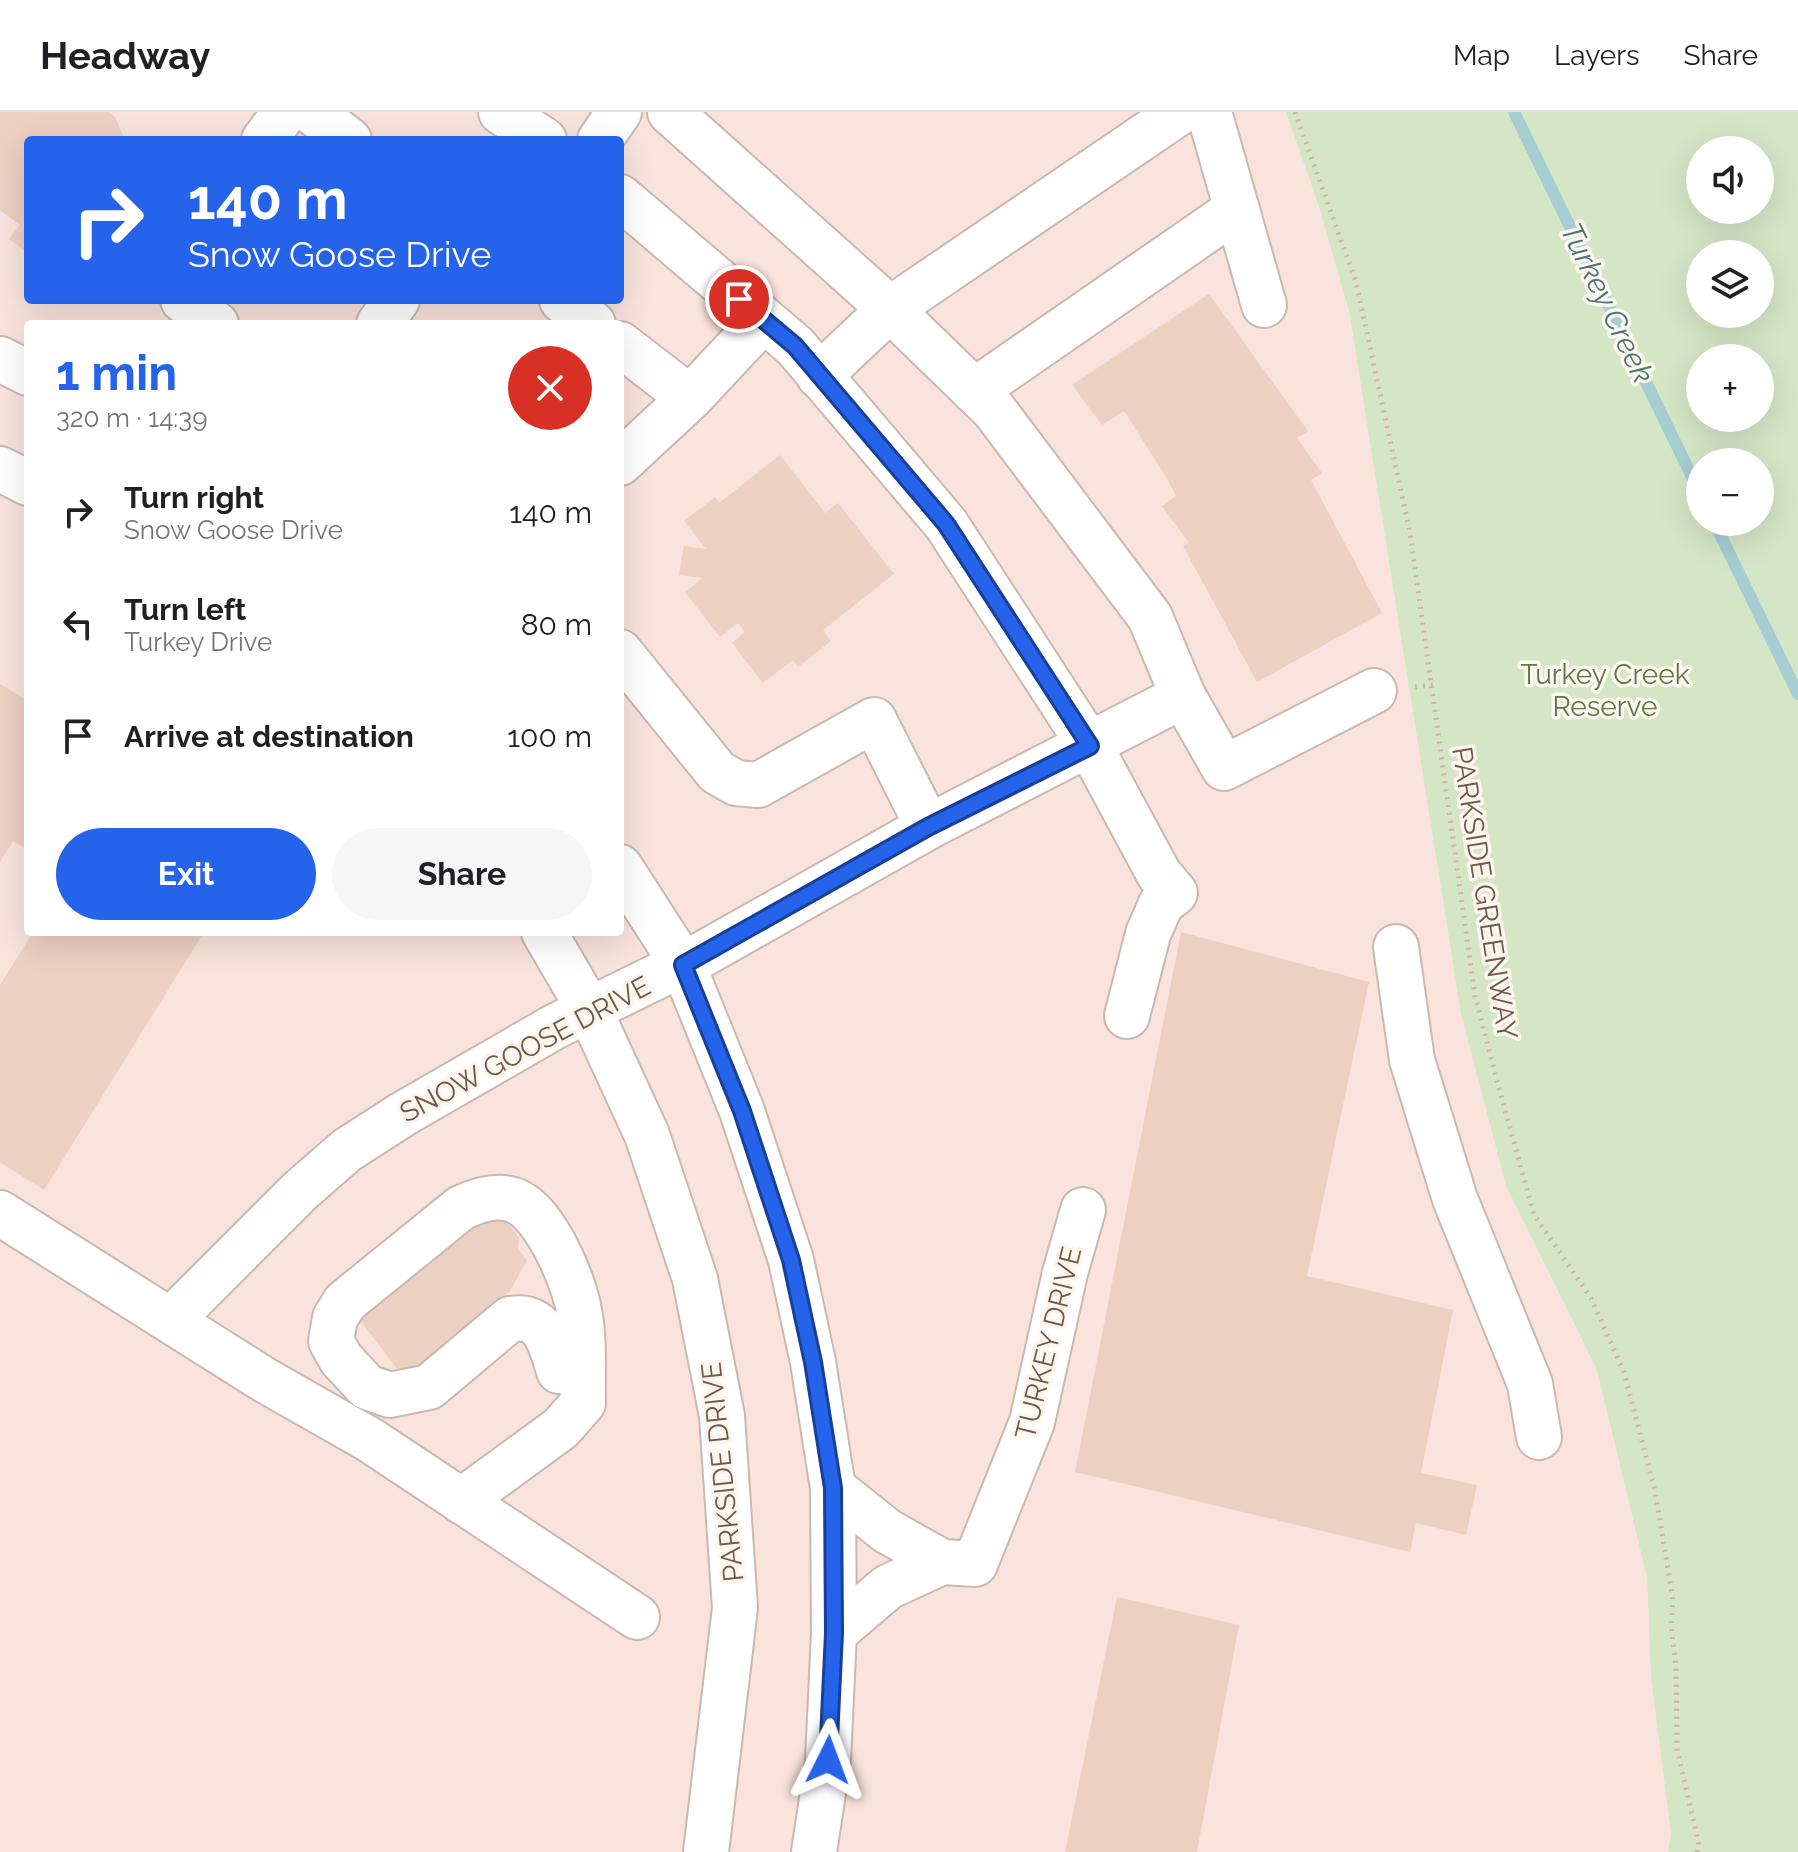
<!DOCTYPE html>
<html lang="en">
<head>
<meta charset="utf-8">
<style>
	body { margin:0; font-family:Raleway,sans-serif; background:#f6f6f6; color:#202124; height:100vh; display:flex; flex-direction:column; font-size:30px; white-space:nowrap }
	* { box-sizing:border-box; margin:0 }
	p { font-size:26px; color:#757577 }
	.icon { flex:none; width:44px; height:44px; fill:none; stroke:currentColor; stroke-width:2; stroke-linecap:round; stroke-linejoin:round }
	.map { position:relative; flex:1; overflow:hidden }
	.sheet { position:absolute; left:24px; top:208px; width:600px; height:616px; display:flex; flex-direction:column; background:#fff; border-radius:8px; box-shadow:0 8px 32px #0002 }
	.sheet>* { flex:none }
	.banner { position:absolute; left:24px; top:24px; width:600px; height:168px; border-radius:8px; box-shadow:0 8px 32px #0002; background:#2563eb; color:#fff; overflow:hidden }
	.buttons { position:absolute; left:1686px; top:24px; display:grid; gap:16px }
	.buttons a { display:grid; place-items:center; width:88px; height:88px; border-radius:50%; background:#fff; box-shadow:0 8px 32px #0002; font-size:40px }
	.pin { position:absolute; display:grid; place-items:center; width:68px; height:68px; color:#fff; margin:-34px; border:4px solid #fff; border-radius:50%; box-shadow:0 2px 8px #0007 }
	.me { position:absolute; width:88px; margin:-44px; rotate:3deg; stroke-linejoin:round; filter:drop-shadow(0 0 6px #0008) }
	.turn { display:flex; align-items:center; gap:28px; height:168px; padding:0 32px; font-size:36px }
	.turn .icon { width:104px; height:104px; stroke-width:2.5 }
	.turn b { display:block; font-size:56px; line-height:68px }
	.round { display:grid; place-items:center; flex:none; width:84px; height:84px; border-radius:42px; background:#f6f6f6 }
	.head { display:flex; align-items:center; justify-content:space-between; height:136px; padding:0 32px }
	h1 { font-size:48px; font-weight:700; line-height:60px; color:#2563eb }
	.primary-button { display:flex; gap:16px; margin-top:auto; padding:16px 32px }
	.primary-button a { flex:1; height:92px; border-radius:48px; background:#2563eb; color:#fff; font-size:32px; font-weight:700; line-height:92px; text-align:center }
	.primary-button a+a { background:#f6f6f6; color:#202124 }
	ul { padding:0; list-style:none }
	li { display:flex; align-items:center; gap:24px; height:112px; padding:0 32px }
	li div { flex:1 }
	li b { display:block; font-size:30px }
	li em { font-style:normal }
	header { display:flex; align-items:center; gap:48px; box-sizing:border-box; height:112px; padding:0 40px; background:#fff; border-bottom:2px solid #e0e0e0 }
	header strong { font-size:38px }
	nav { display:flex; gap:44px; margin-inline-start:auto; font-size:28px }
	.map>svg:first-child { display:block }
	.commercial { fill:#f9e3dc; fill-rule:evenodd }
	.green { fill:#d5e6c7; fill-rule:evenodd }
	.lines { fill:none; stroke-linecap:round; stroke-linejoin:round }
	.stream { stroke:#a5cdd2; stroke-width:12 }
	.building { fill:#ecd0c2 }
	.minor-casing { stroke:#cab9ae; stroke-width:48 }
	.path { stroke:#d1b3a5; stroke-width:5; stroke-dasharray:2 6; stroke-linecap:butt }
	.minor { stroke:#fff; stroke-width:44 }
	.route-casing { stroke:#184099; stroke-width:20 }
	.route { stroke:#2563eb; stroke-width:14 }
	.labels { text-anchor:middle; stroke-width:7; stroke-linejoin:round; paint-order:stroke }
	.park-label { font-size:28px; fill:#5b7a4b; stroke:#fdf6ed }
	.street-label { font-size:28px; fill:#70584e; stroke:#fdf6ed }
	.water-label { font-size:30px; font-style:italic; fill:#47757b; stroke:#fdf6ed }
</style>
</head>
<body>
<header>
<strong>Headway</strong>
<nav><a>Map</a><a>Layers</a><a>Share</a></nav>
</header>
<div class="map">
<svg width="1798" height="1740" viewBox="0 0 1798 1740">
	<rect width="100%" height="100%" fill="#faf1e7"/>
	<path class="commercial" d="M0,0H1286L1319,95L1349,199L1461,902L1506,1074L1597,1258L1647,1466L1651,1566L1671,1722L1668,1740H0ZM28,28H620V188H28ZM28,212H620V820H28Z"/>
	<path class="green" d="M1286,0H1798V1740H1668L1671,1722L1651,1566L1647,1466L1597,1258L1506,1074L1461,902L1349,199L1319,95ZM1700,38H1760V98H1700ZM1700,142H1760V202H1700ZM1700,246H1760V306H1700ZM1700,350H1760V410H1700Z"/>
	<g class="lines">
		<g class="stream">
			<path d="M1514,0L1700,381"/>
			<path d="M1714,410L1798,582"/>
		</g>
	</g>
	<g class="building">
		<path d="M0,0H108L115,5L125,28H28V141L9,127L20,113L0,98Z"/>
		<path d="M1209,182L1308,319L1297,326L1322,361L1311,368L1382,501L1257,570L1183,434L1189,431L1162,394L1176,384L1165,363L1124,299L1102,313L1072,273Z"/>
		<path d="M780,343L825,401L838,391L894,462L823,518L831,529L798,555L793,548L763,571L732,531L745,520L738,511L720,525L685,480L702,466L679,463L684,434L706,437L684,409L715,385L719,391Z"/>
		<path d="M0,572L28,589V738L13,729L0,750Z"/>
		<path d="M33,820H204L44,1078L0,1050V873Z"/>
		<path d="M1181,820L1369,870L1307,1164L1453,1198L1421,1361L1477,1373L1466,1423L1416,1411L1410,1440L1075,1360Z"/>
		<path d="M502,1105L519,1125L518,1137L527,1148L510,1179L405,1267L352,1198L468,1113Z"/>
		<path d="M1117,1485L1239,1513L1197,1740H1065Z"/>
	</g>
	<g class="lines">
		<defs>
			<g id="minor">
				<path d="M312,0L349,28"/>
				<path d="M501,0L544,28"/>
				<path d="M670,0L890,197L1180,0"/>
				<path d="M1209,0L1264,193"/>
				<path d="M264,28L285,0"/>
				<path d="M600,28L619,0"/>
				<path d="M620,85L795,234L946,412L1090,634L1159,762L1175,781L1161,792L1148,822L1127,904"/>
				<path d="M183,188L216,212"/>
				<path d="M562,188L593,212"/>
				<path d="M379,212L397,188"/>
				<path d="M620,232L690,286L763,208"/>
				<path d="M0,247L28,261"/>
				<path d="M974,279L1237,97"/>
				<path d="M620,351L690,286"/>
				<path d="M0,357L28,371"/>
				<path d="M620,540L717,660L736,671L758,673L874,608L928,715"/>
				<path d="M1183,584L1224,656L1374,579"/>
				<path d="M620,755L683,853L742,999L791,1148L813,1250L833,1376L834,1521L828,1648L814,1740"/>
				<path d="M544,820L590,899L647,1023L695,1167L722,1304L735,1496L706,1740"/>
				<path d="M1396,835L1412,948L1455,1087L1530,1272L1539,1325"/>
				<path d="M0,1101L263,1267L370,1328L637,1505"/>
				<path d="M171,1208L300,1079L347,1038L403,1002L554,915L703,842L928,715L1183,584L1150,505L994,298L890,197L819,264"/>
				<path d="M833,1376L887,1419L942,1450L975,1452L1032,1310L1065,1161L1083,1098"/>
				<path d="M461,1389L561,1316L583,1291C582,1263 585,1232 580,1204C576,1180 566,1155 555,1134C531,1091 511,1072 461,1096L345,1190L335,1206L331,1229L341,1247L367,1275L390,1283L429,1275L510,1207C545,1201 551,1233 559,1259"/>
				<path d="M834,1521L888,1475L942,1450"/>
			</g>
		</defs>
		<use href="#minor" class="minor-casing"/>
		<g class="path">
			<path d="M1295,0L1356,170L1410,421L1475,884L1497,969L1534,1103L1591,1186L1624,1260L1655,1379L1673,1488L1671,1512L1676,1555L1677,1637L1699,1733L1697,1740"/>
			<path d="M1415,575L1433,573"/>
		</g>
		<use href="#minor" class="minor"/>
	</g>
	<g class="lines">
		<defs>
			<path id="route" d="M739,187L795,234L946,412L1090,634L928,715L683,853L742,999L791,1148L813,1250L833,1376L834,1521L828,1648"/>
		</defs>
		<use href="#route" class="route-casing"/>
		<use href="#route" class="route"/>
	</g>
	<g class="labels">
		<g class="park-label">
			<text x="1605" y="572">Turkey Creek<tspan x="1605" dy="32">Reserve</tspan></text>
		</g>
		<g class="street-label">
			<text transform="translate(1485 781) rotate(81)" y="10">PARKSIDE GREENWAY</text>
			<text transform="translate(525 937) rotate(-28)" y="10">SNOW GOOSE DRIVE</text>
			<text transform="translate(1048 1231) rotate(-76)" y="10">TURKEY DRIVE</text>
			<text transform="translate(722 1360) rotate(-96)" y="10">PARKSIDE DRIVE</text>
		</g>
		<g class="water-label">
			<text transform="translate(1607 191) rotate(64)" y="10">Turkey Creek</text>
		</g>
	</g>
</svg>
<div class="buttons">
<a><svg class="icon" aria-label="sound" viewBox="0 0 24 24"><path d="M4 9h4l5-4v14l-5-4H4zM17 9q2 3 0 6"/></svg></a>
<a><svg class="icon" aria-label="layers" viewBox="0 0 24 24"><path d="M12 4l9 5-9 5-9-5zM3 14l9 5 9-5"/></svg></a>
<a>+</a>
<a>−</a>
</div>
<div class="pin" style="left:739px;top:187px;background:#d93025"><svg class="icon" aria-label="arrive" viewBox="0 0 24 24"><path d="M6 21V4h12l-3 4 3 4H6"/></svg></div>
<svg class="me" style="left:828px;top:1648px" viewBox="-20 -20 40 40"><path d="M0-17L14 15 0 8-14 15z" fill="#2563eb" stroke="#fff" stroke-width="4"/></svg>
<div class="banner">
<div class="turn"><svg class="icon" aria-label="right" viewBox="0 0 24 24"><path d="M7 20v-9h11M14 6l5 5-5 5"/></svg><div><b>140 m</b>Snow Goose Drive</div></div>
</div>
<section class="sheet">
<div class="head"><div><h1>1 min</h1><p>320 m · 14:39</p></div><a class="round" style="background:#d93025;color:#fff"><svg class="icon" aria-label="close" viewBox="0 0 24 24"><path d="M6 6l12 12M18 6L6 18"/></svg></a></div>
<ul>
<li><svg class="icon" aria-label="right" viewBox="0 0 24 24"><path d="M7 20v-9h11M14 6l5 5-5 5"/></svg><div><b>Turn right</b><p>Snow Goose Drive</p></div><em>140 m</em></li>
<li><svg class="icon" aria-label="left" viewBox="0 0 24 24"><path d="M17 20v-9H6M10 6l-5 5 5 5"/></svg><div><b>Turn left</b><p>Turkey Drive</p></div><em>80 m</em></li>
<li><svg class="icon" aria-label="arrive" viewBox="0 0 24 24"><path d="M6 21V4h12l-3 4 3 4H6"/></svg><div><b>Arrive at destination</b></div><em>100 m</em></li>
</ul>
<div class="primary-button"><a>Exit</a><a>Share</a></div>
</section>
</div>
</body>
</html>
